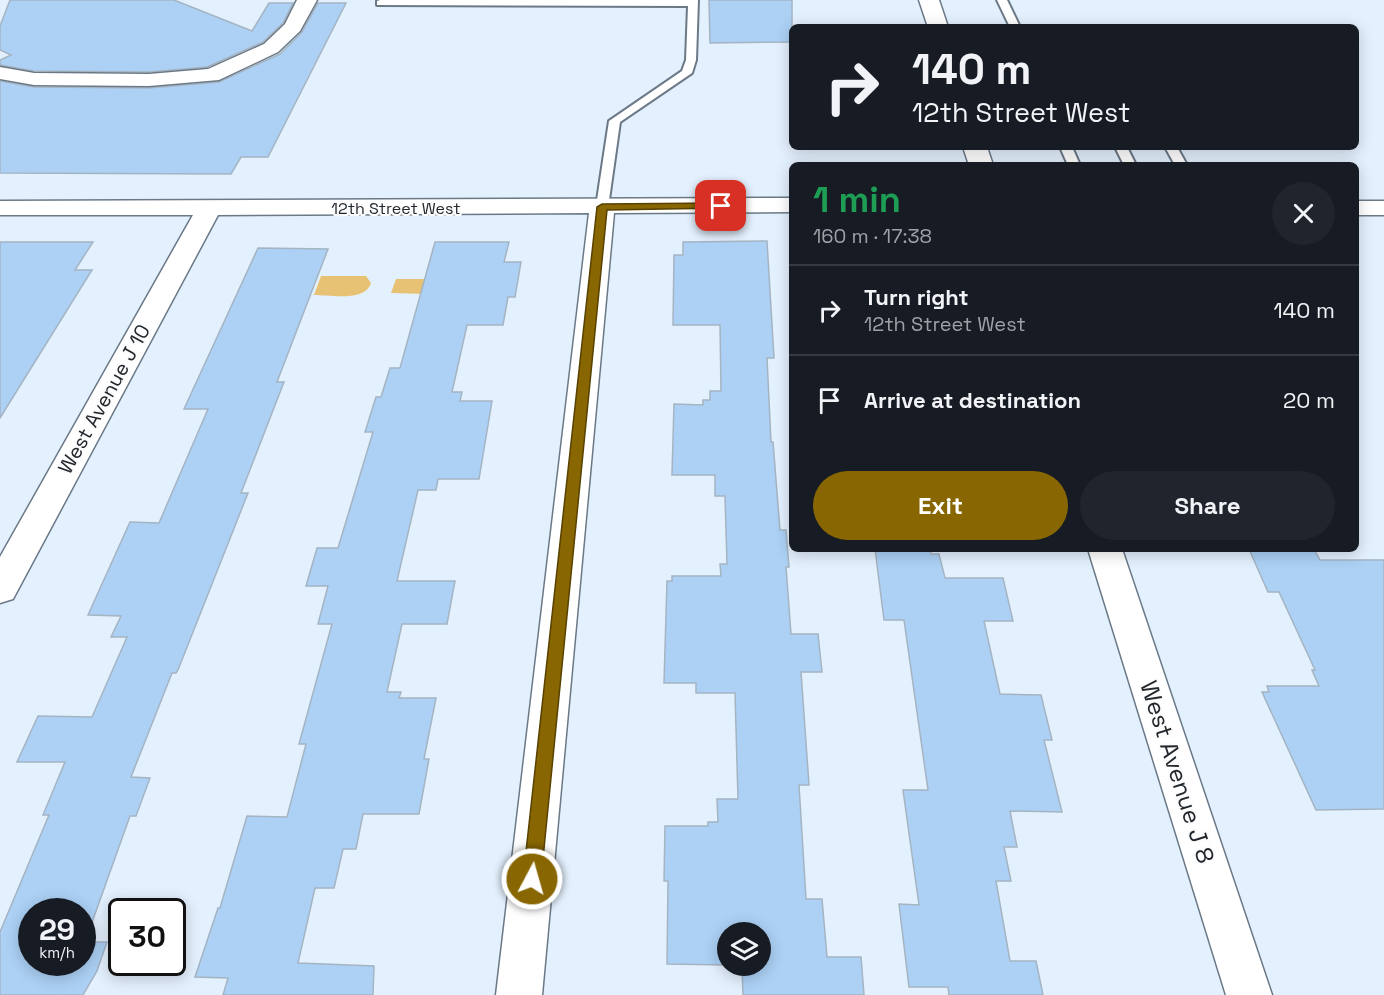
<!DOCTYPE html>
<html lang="en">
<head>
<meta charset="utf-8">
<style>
	body { margin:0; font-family:"Space Grotesk",sans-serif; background:#20242c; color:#f1f3f6; height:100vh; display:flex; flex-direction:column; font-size:22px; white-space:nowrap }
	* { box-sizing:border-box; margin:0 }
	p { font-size:20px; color:#9ea1a6 }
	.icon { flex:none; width:33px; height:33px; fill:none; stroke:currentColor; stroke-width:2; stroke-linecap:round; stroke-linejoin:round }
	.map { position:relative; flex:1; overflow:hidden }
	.side { position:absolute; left:789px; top:162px; width:570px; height:390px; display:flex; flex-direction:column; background:#171b24; border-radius:9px; box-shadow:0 3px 15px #0003 }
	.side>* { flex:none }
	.banner { position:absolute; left:789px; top:24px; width:570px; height:126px; border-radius:9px; box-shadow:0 3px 15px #0003; background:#171b24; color:#f1f3f6; overflow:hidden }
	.buttons { position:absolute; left:717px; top:922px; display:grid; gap:12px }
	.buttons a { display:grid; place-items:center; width:54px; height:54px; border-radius:50%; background:#171b24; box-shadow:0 3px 15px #0003; font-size:30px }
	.speed { position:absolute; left:18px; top:898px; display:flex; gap:12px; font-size:30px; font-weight:700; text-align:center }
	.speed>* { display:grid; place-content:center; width:78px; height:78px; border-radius:50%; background:#171b24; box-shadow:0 3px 15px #0003; line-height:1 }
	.speed small { font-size:15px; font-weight:400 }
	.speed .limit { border:3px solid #111; border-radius:9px; background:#fff; color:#111 }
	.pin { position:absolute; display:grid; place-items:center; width:51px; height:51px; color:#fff; margin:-26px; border-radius:12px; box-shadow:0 3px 9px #0006 }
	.me { position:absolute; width:66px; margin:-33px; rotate:6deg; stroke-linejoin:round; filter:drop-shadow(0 0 4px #0008) }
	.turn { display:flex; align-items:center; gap:21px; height:126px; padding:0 24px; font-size:27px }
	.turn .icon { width:78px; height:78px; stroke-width:2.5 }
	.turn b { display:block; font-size:42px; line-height:51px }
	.round { display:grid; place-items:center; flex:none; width:63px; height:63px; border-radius:32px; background:#20242c }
	.overview { display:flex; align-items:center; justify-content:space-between; height:102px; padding:0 24px }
	h1 { font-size:36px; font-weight:700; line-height:45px; color:#1e9e55 }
	.button { display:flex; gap:12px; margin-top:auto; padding:12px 24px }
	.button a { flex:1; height:69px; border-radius:36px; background:#886602; color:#fff; font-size:24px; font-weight:700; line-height:69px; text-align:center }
	.button a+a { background:#20242c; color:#f1f3f6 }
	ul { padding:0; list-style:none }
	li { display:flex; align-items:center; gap:18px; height:90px; padding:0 24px; border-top:2px solid #363941 }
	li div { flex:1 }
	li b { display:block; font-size:22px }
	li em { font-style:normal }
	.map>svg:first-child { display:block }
	.water { fill:#e7c274 }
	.building { fill:#acd1f5; stroke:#a5b4c3; stroke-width:1.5; fill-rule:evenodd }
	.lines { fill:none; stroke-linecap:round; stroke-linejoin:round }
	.lane-casing { stroke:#6b7987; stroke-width:4 }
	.street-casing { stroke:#6b7987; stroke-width:3 }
	.secondary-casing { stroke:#6b7987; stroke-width:3 }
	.lane { fill:#fff; fill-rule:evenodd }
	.street { fill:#fff; fill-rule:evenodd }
	.secondary { fill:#fff; fill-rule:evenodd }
	.route { fill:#886602; stroke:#584201; stroke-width:1.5 }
	.labels { text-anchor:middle; stroke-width:4.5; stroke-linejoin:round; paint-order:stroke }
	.far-street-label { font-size:16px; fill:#21272d; stroke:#fcfcfc }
	.street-label { font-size:20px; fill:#21272d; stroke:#fcfcfc }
	.near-street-label { font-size:24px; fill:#21272d; stroke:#fcfcfc }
</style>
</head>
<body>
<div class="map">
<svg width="1384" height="995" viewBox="0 0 1384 995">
	<rect width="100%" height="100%" fill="#e3f0fd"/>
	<g class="water">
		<path d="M321,276H366L371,283C365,302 330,295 314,295Z"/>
		<path d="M396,279H426V294L391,293Z"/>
	</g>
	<g class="building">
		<path d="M10,0H174L252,31L269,3H293L283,23L263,42L207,67L149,72L34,71L0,65V60L11,55L0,50V26Z"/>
		<path d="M709,0H792V42L710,43Z"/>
		<path d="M318,3H346L268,157H241L231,174L0,173V81L34,87L149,88L219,82L280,54L302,32Z"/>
		<path d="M767,241L774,358H767L771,442H773L780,530H786L789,567H786L791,634H818L822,672H801L809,785H799L806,899H822L827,957H861L864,995H743L742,966H760V933H728V965L667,964L668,881H664L665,826H708V822H718L717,799H738L735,693H696V683H664L667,581H672V576H721L720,564H727L725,496H715V475H672L674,404L703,405V400H710V391H721L720,325H673L674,255H683V242Z"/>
		<path d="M0,242H93L75,270H92L0,418Z"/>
		<path d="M435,242H509L504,262H521L515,297H508L503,325H467L452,392H462L460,401H492L479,479H438L436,490H418L397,581H455L447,624H402L387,692H401L399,698H436L424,759H429L419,814H363L356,849H343L334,888H315L298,963L374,966L373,995H223L228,978L195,977L218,908H220L247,816L287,817L306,744H299L332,624H318L328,586H306L317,548H338L373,432H365L376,397H381L390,368H400Z"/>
		<path d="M258,248L328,249L277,382H284L241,493H248L178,670L176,673H172L131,777L150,778L136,816H130L85,942H107L97,971L83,995H0V932L49,815H43L65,762H17L38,716L92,717L127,637H111L121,616L88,615L130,522L159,523L208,409H184ZM32,912H82V963H32Z"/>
		<path d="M875,549H930L931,554H939L945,578H1003L1013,621H984L1000,694L1041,695L1052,740H1044L1062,812L1010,811L1017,847H1004L1011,881H996L1010,961H1036L1043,995H949L948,987H909L899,904L919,905L903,790H928L904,620H884Z"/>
		<path d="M1249,549H1314L1320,560H1384V809L1316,810L1262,692H1269L1267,686H1319L1312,670H1315L1279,592H1268Z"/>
	</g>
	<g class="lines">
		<defs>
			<g id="lane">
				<path d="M380,0H698L696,60L692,73L620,122L608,207L602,211L596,207L609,121L682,71L686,60L688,6L377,5V1Z"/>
				<path d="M997,0H1007L1020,27H1010Z"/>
				<path d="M1060,147H1072L1080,165H1068Z"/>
				<path d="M1115,147H1127L1136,165H1124Z"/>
				<path d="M1165,147H1177L1187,165H1175Z"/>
			</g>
			<g id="street">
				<path d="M297,0H317L300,31L278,52L219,80L149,86L34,85L0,79V67L34,73L149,74L208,69L264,44L285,24Z"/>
				<path d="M792,198V212L614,213L542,995H496L589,213L218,215L13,599L0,603V557L193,215H0V201Z"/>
				<rect x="1356" y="201" width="28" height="14"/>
			</g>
			<g id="secondary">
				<path d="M919,0H939L948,27H928Z"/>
				<path d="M963,147H987L993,165H969Z"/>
				<path d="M1088,549H1122L1272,995H1226Z"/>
			</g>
		</defs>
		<use href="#lane" class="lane-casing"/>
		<use href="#street" class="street-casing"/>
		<use href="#secondary" class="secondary-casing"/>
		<use href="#lane" class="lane"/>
		<use href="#street" class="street"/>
		<use href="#secondary" class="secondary"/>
	</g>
	<path class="route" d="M721,203L726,206L724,208L607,210L541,879L538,885L532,888L525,885L523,879L597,207L602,204Z"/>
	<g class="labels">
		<g class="far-street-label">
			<text x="396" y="214">12th Street West</text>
		</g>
		<g class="street-label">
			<text transform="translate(104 399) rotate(-61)" y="7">West Avenue J 10</text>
		</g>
		<g class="near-street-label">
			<text transform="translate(1177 772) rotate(72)" y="8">West Avenue J 8</text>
		</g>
	</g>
</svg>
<div class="buttons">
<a><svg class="icon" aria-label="layers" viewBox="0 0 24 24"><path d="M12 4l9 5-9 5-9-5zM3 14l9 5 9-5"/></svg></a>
</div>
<div class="speed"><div>29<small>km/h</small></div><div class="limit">30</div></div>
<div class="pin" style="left:721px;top:206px;background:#d93025"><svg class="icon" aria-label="arrive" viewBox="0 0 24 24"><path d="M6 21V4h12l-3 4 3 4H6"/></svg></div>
<svg class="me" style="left:532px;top:879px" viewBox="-20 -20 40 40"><circle r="17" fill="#886602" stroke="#fff" stroke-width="3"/><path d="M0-11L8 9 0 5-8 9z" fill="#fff"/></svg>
<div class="banner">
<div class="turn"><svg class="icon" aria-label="right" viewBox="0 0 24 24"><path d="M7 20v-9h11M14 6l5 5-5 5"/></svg><div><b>140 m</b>12th Street West</div></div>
</div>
<section class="side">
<div class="overview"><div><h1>1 min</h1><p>160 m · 17:38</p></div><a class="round"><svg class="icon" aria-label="close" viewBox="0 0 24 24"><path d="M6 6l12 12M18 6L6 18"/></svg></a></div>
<ul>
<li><svg class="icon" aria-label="right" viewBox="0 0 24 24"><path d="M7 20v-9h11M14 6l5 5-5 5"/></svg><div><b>Turn right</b><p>12th Street West</p></div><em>140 m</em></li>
<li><svg class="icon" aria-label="arrive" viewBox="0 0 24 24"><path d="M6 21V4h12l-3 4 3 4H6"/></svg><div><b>Arrive at destination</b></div><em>20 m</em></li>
</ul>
<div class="button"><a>Exit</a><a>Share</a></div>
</section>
</div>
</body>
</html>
